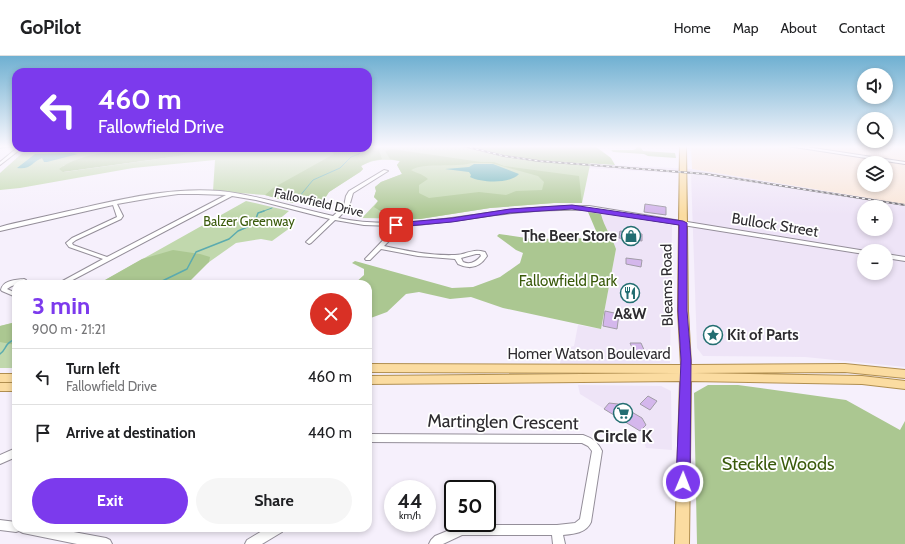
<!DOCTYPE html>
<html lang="en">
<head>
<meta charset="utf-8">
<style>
	body { margin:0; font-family:Cabin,sans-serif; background:#f6f6f6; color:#202124; height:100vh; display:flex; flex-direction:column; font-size:15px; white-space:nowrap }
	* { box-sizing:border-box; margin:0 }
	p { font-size:13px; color:#757577 }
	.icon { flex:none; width:22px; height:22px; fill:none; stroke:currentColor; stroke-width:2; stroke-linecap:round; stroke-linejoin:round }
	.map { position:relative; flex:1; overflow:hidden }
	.drawer { position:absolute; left:12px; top:224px; width:360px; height:252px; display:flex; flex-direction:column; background:#fff; border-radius:12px; box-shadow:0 2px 6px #0003 }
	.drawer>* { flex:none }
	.top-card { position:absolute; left:12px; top:12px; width:360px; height:84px; border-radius:12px; box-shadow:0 2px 6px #0003; background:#7c3aed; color:#fff; overflow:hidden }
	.buttons { position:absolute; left:857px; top:12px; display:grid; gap:8px }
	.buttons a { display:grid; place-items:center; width:36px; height:36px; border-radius:50%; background:#fff; box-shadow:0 2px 6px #0003; font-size:20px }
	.speed { position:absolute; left:384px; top:424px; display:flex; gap:8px; font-size:20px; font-weight:700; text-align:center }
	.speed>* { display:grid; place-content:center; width:52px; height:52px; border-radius:50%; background:#fff; box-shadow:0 2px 6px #0003; line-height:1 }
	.speed small { font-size:10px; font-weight:400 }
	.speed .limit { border:2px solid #111; border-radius:6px; background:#fff; color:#111 }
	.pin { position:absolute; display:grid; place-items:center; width:34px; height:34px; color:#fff; margin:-17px; border-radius:8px; box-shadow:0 2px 6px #0006 }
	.me { position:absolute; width:44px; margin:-22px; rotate:1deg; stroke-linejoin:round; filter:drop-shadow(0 0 3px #0008) }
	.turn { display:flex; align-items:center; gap:14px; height:84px; padding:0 20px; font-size:18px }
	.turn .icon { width:52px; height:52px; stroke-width:2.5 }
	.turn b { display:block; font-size:28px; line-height:34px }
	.round { display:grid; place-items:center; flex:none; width:42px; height:42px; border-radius:21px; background:#f6f6f6 }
	.overview { display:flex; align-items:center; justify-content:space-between; height:68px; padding:0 20px }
	h1 { font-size:24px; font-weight:800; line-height:30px; color:#7c3aed }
	.button { display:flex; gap:8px; margin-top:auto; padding:8px 20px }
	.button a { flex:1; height:46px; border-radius:24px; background:#7c3aed; color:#fff; font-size:16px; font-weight:800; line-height:46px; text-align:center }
	.button a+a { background:#f6f6f6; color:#202124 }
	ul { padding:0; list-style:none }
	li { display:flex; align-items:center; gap:12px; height:56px; padding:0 20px; border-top:1px solid #e0e0e0 }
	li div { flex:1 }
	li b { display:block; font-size:15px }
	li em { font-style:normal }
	header { display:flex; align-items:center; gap:24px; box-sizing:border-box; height:56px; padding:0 20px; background:#fff; border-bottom:1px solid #e0e0e0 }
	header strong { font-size:19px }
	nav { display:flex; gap:22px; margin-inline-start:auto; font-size:14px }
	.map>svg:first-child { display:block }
	.built { fill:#eee4f7; fill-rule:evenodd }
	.industrial { fill:#f9e5d6; fill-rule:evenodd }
	.green { fill:#c1d8ad }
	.forest { fill:#abc791; fill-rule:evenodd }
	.water { fill:#5babaf }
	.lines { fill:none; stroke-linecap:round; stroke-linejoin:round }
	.stream-far1 { stroke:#5babaf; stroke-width:1 }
	.stream { stroke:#5babaf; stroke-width:1.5 }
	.building { fill:#d4b7ec; stroke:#a19ca7 }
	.minor-casing { stroke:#948e99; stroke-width:2 }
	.major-casing { stroke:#b18f50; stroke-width:2 }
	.minor { fill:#fff; fill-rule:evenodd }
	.major { fill:#fbdca1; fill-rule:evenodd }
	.rail-casing { stroke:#5d5a60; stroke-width:2 }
	.rail { stroke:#fff; stroke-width:1; stroke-dasharray:3; stroke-linecap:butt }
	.route { fill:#7c3aed; stroke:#51269a }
	.labels { text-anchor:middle; stroke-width:3.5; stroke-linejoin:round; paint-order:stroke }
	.far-street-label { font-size:13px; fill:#2e2c30; stroke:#fff }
	.far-park-label { font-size:13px; fill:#3a5a0b; stroke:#fff }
	.street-label { font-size:15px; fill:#2e2c30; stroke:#fff }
	.poi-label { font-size:15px; font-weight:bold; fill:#2e2c30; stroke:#fff; text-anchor:end }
	.park-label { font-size:15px; fill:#3a5a0b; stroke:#fff }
	.near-street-label { font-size:18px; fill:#2e2c30; stroke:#fff }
	.near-poi-label { font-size:18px; font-weight:bold; fill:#2e2c30; stroke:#fff }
	.near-park-label { font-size:18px; fill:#3a5a0b; stroke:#fff }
</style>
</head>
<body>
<header>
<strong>GoPilot</strong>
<nav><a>Home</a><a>Map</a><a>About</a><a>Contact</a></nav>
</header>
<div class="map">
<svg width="905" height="488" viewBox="0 0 905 488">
	<rect width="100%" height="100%" fill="#f6f0fc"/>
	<g class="built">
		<path d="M562,106L692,113L905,148V311L805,301L703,300L697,292L691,118L568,111ZM864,151H886V173H864ZM864,195H886V217H864Z"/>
		<path d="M601,157L672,169L670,307L560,308L562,293L574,290L578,269L601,273L616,193L612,182L603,168Z"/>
		<path d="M578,329L661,330L671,335L672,394L646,392L640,375L580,338Z"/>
	</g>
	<path class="industrial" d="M691,90H905V148L692,113ZM864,107H886V129H864Z"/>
	<g class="green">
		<path d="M368,90H594L582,147H554L490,152L420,163L362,162L378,145L374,141L376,135L375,131L381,126L402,118L397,109L400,105C386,103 374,103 361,110L363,113L360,116L329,136L323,145L305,141L293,147L265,139L213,135L215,104L133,112L20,132L0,134V117L28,92H133C109,93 85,101 63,110L64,116L172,101L198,93L192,92H368Z"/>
		<path d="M246,145L289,155L277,165L294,169L272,185L261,183L236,187L178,228H98Z"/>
		<path d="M16,266V312H0V270Z"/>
	</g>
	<g class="forest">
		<path d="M469,90H595L611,102L615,109L541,104L510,100Z"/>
		<path d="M635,90H640L643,95L675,97L676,102L648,100L644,98L613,96L611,94H633L636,93Z"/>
		<path d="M368,91L378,92L382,103L371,105L361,110L363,113L360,116L329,136L323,145L305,141L293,147L265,139L273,132L334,98L329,93Z"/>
		<path d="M127,92H192L198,93V96L172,101L63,116L59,113C76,100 106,96 127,92Z"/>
		<path d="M392,93L481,106H494L504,110L579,120L582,147H554L490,152L420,163L384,162L385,158L374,151L378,145L374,141L376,135L375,131L381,126L402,118L397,109L400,105L390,103L385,95ZM472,107H491L538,120L544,126L542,134L516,135L506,139L479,136L429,142L419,137V129L428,123C421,117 418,118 411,114C425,106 454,112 472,107Z"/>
		<path d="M588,156L601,158C604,171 612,181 616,193L601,273L503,252L471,241L450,243L419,236L406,238L387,256L368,263V228H354L364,219V213L352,207L355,205L452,232L473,231L500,221L520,207L523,197L516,194L497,180L499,178L533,183L599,182Z"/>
		<path d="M173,194L200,198L210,201L209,206L187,228H98L142,203Z"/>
		<path d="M16,266V289L0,286V270Z"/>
		<path d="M708,329H738L846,344L900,374L905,365V488H697L694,337Z"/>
	</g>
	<g class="water">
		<path d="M72,97L78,98L47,106H44L42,102C32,106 31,114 17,112L35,98Z"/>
		<path d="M474,108H493L519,118C510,128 482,127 470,121L471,119L469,116L445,113L469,111Z"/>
	</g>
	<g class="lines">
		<g class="stream-far1">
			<path d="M0,92L16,91"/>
			<path d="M354,92L363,94L373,90"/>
			<path d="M290,144L299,141L313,124L340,112L351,101L359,98L363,94"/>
			<path d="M261,156L272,152"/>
		</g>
		<g class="stream">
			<path d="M156,228L187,213L196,196L229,183L238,175L254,168L258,157L264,155"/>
			<path d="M0,298C7,293 4,287 16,283"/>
		</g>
	</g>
	<g class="building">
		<path d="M645,148L666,151V159L644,156Z"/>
		<path d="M620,175L642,178V185L619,182Z"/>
		<path d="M626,202L642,204L641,211L626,208Z"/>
		<path d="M605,255L619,258L617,273L603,270Z"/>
		<path d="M630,287H641L645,296H634Z"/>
		<path d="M648,340L657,345L650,354L640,348Z"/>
		<path d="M609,347L618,348L642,362L646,369L640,375L604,353Z"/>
	</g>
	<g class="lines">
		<defs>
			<g id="minor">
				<path d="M788,90H800L905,106V108Z"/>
				<path d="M17,92H22L0,109V106Z"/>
				<path d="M384,114L388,115L353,137L349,151L338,162C395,174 453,161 510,154C536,151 562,150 589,150L866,195H864V198L589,154C563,153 538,154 512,157C474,161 436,169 398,170L394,180L384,190C407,195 431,200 455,199C467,199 471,192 485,196L487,200C480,211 470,214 458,208L455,203L418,200L381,193L370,204H366L365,203L366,202L389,178L393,170L364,169L335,164L311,187L309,188L306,186L307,185L330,163L256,144L232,140L65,228H57L103,203L69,191L66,187L72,182L117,161L113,149L0,175V171L7,169C32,163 57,158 82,152C126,142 173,131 220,135C259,139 295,152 333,160L344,150L346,140L349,135ZM178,138H198L226,139L107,201L73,189L72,187L76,184L121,163L123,160L117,148L157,141ZM476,198H480L481,200C476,206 470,209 463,206L461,202Z"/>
				<path d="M886,198L905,201V205L886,202Z"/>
				<path d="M24,223L26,224L29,228C21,228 15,227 7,233L16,237V241L2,235L1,234C3,224 15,224 24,223Z"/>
				<path d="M368,378L583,379C592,382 598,386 602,395L591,466C586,477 574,478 563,479L565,488H553L552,479H462L443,488H429L431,484L435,480L462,469H557L575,467L580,463L592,395L588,390L582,387L368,386Z"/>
				<path d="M16,392V401L0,408V399Z"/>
				<path d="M0,464L16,466V472H52L106,482L110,484L112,488H77L23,477L19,475L16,476L0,474Z"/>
				<path d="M267,472H284L282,476L262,488H245L247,484Z"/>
			</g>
			<g id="major">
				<path d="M680,90H686L688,255L691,309L845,308L905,314V322L845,316L691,317L862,320L905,325V333L862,328L691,325L689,488H675L680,325L368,328V320L680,317L368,316V308L681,309L678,255Z"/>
				<rect x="0" y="318" width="16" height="8"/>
				<rect x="0" y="327" width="16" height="8"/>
			</g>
		</defs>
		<use href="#minor" class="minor-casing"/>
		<use href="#major" class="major-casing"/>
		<use href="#minor" class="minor"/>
		<use href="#major" class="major"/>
		<defs>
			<path id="rail" d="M464,90L504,100L539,105L706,118L905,149"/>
		</defs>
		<use href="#rail" class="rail-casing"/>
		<use href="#rail" class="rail"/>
	</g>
	<linearGradient id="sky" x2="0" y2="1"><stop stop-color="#6fb0d1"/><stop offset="0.57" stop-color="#fbf8fe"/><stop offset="1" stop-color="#fbf8fe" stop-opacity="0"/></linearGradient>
	<rect width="905" height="159" fill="url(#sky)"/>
	<path class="route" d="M572,149L683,165L687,167V255L691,304L690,426L688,431L683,433L678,431L676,426L681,304L678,255L679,169L572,153L510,157L452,166L396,171L392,169L396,167L452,162L510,153Z"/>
	<defs>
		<symbol id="shop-ring" viewBox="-11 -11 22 22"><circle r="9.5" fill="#fff" stroke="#236e71" stroke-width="1.5"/><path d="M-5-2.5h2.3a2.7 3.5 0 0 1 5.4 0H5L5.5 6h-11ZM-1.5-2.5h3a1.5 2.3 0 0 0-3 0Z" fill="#236e71"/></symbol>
		<symbol id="restaurant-ring" viewBox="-11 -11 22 22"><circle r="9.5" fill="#fff" stroke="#236e71" stroke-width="1.5"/><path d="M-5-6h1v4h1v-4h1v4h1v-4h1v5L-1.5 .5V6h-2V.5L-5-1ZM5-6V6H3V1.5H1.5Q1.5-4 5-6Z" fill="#236e71"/></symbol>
		<symbol id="sight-ring" viewBox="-11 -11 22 22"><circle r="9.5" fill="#fff" stroke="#236e71" stroke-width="1.5"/><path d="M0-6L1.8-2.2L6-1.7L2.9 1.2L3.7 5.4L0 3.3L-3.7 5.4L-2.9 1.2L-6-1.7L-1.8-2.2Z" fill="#236e71"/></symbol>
		<symbol id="supermarket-ring" viewBox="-11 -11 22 22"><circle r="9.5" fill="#fff" stroke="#236e71" stroke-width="1.5"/><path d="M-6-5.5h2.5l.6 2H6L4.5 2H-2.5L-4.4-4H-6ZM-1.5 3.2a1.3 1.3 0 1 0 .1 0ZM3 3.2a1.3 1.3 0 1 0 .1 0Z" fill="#236e71"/></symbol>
	</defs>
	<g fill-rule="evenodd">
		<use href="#shop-ring" x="620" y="169" width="22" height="22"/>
		<use href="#restaurant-ring" x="619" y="226" width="22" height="22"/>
		<use href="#sight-ring" x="702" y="268" width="22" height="22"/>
		<use href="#supermarket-ring" x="612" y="346" width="22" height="22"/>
	</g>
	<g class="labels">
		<g class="far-street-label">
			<text transform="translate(319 146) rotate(13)" y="5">Fallowfield Drive</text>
		</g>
		<g class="far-park-label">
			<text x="249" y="170">Balzer Greenway</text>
		</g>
		<g class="street-label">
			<text transform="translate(775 169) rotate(9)" y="5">Bullock Street</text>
			<text transform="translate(667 229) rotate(-91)" y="5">Bleams Road</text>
			<text x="589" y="303">Homer Watson Boulevard</text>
		</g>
		<g class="poi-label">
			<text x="617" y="185">The Beer Store</text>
			<text x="630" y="263" text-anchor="middle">A&amp;W</text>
			<text x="727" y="284" text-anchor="start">Kit of Parts</text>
		</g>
		<g class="park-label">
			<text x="568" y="230">Fallowfield Park</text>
		</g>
		<g class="near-street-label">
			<text transform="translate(503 366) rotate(1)" y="6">Martinglen Crescent</text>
		</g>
		<g class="near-poi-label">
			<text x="623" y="386">Circle K</text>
		</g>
		<g class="near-park-label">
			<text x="778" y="414">Steckle Woods</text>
		</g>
	</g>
</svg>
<div class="buttons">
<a><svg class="icon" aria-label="sound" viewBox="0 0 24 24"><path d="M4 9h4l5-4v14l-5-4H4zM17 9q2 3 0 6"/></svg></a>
<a><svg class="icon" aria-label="search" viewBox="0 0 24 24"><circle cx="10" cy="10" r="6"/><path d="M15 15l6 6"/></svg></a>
<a><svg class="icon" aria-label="layers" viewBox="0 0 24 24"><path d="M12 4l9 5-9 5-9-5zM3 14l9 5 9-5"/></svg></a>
<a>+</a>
<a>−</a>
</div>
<div class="speed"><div>44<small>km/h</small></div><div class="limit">50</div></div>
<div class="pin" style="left:396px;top:169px;background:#d93025"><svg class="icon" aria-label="arrive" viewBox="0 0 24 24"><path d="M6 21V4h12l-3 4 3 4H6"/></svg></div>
<svg class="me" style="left:683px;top:426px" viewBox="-20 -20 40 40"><circle r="17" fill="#7c3aed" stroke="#fff" stroke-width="3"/><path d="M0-11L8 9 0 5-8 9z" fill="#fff"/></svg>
<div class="top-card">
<div class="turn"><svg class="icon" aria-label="left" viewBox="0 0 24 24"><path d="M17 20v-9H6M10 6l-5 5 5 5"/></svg><div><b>460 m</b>Fallowfield Drive</div></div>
</div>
<section class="drawer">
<div class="overview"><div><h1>3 min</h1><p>900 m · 21:21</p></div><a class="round" style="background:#d93025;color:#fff"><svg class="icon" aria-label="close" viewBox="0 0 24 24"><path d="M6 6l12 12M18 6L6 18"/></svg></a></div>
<ul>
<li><svg class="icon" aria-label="left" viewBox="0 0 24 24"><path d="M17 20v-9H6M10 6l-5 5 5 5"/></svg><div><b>Turn left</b><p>Fallowfield Drive</p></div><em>460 m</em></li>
<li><svg class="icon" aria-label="arrive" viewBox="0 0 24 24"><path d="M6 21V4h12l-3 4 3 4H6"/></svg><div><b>Arrive at destination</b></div><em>440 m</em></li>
</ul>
<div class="button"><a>Exit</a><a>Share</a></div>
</section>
</div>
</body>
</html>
